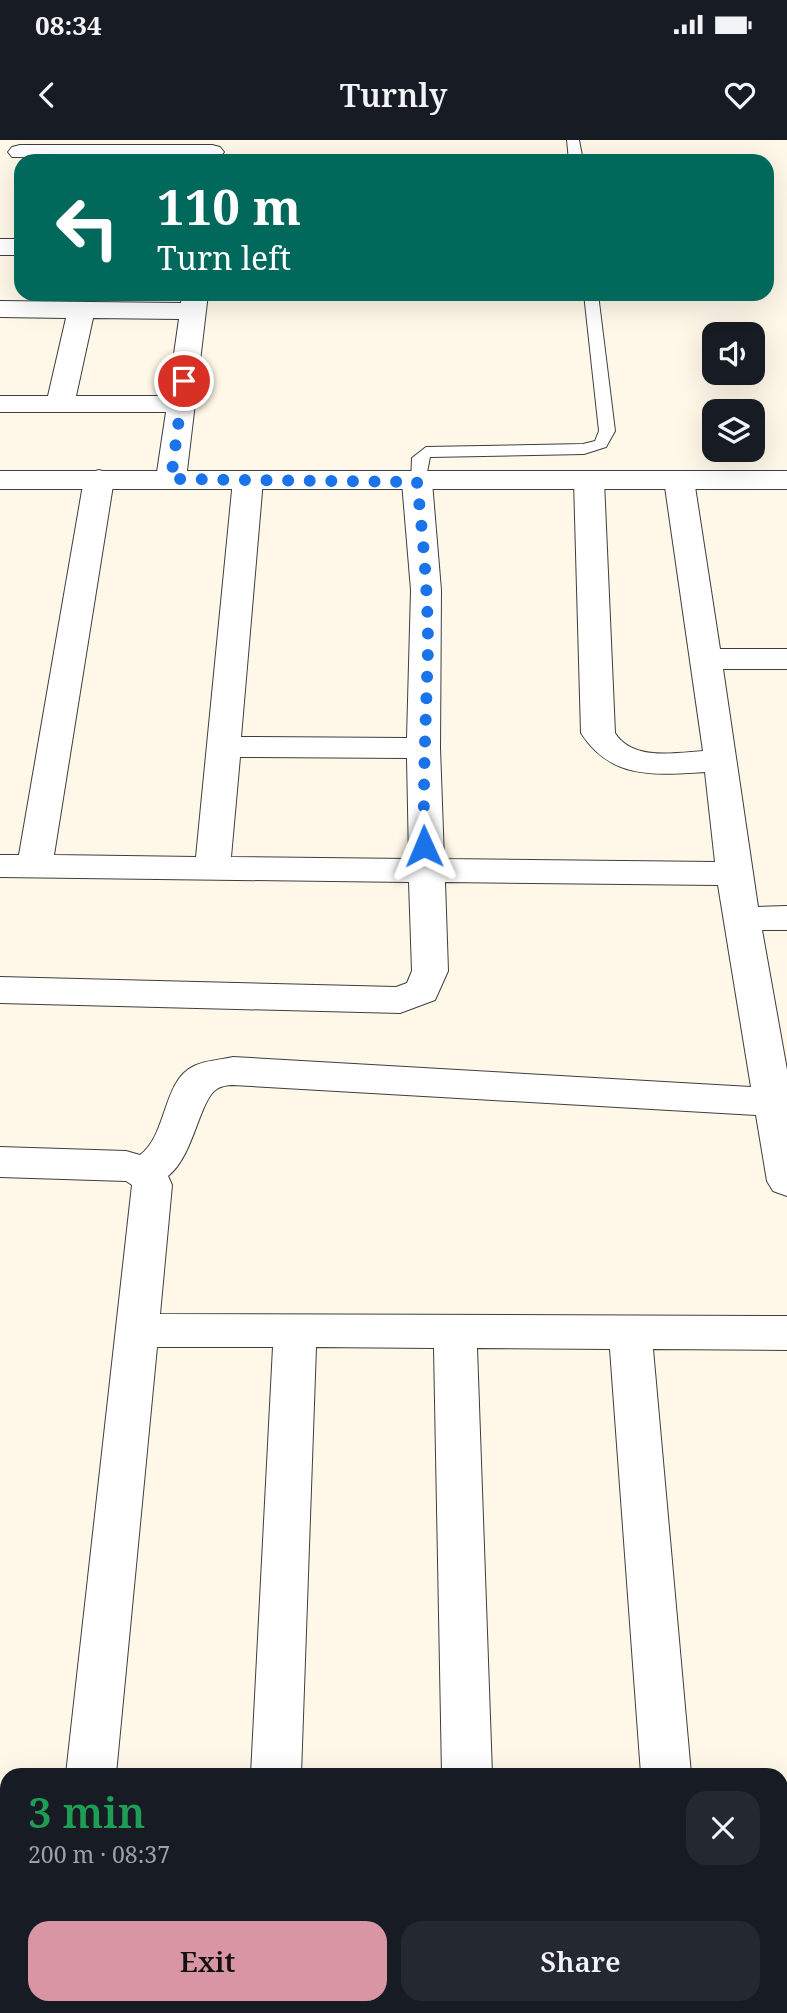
<!DOCTYPE html>
<html lang="en">
<head>
<meta charset="utf-8">
<style>
	body { margin:0; font-family:"Noto Serif",serif; background:#242831; color:#f1f3f6; height:100vh; display:flex; flex-direction:column; font-size:26px; white-space:nowrap }
	* { box-sizing:border-box; margin:0 }
	p { font-size:23px; color:#9ea1a6 }
	.icon { flex:none; width:38px; height:38px; fill:none; stroke:currentColor; stroke-width:2; stroke-linecap:round; stroke-linejoin:round }
	.map { position:relative; flex:1; overflow:hidden }
	.details { position:absolute; left:0px; top:1628px; width:788px; height:247px; display:flex; flex-direction:column; background:#171b24; border-radius:21px 21px 0 0; box-shadow:0 7px 28px #0002 }
	.details>* { flex:none }
	.banner { position:absolute; left:14px; top:14px; width:760px; height:147px; border-radius:21px; box-shadow:0 7px 28px #0002; background:#00695c; color:#fff; overflow:hidden }
	.buttons { position:absolute; left:702px; top:182px; display:grid; gap:14px }
	.buttons a { display:grid; place-items:center; width:63px; height:63px; border-radius:14px; background:#171b24; box-shadow:0 7px 28px #0002; font-size:35px }
	.pin { position:absolute; display:grid; place-items:center; width:60px; height:60px; color:#fff; margin:-30px; border:4px solid #fff; border-radius:50%; box-shadow:0 2px 7px #0007 }
	.me { position:absolute; width:77px; margin:-38px; rotate:359deg; stroke-linejoin:round; filter:drop-shadow(0 0 5px #0008) }
	.turn { display:flex; align-items:center; gap:24px; height:147px; padding:0 28px; font-size:32px }
	.turn .icon { width:91px; height:91px; stroke-width:2.5 }
	.turn b { display:block; font-size:49px; line-height:60px }
	.round { display:grid; place-items:center; flex:none; width:74px; height:74px; border-radius:21px; background:#242831 }
	.headline { display:flex; align-items:center; justify-content:space-between; height:119px; padding:0 28px }
	h1 { font-size:42px; font-weight:600; line-height:52px; color:#1e9e55 }
	.action { display:flex; gap:14px; margin-top:auto; padding:14px 28px }
	.action a { flex:1; height:80px; border-radius:21px; background:#da95a4; color:#111; font-size:28px; font-weight:600; line-height:80px; text-align:center }
	.action a+a { background:#242831; color:#f1f3f6 }
	.status { display:flex; justify-content:space-between; align-items:center; height:49px; padding:0 35px; background:#171b24; direction:ltr }
	.status svg { height:19px; fill:currentColor }
	header { display:flex; justify-content:space-between; align-items:center; height:91px; padding:0 28px; background:#171b24; font-size:32px; font-weight:600 }
	.map>svg:first-child { display:block }
	.lines { fill:none; stroke-linecap:round; stroke-linejoin:round }
	.service-casing { stroke:#3e3e3e; stroke-width:2 }
	.minor-casing { stroke:#3e3e3e; stroke-width:2 }
	.tertiary-casing { stroke:#3e3e3e; stroke-width:2 }
	.service { fill:#fff; fill-rule:evenodd }
	.minor { fill:#fff; fill-rule:evenodd }
	.tertiary { fill:#fff; fill-rule:evenodd }
	.route { stroke:#1a73e8; stroke-width:12; stroke-dasharray:0 21.6 }
</style>
</head>
<body>
<div class="status"><b>08:34</b><svg viewBox="0 0 49 12"><path d="M0 12V9h3v3zM5 12V6h3v6zM10 12V3h3v9zM15 12V0h3v12zM26 1h20v11H26zM47 4h2v5h-2z"/></svg></div>
<header><svg class="icon" aria-label="back" viewBox="0 0 24 24"><path d="M15 5l-7 7 7 7"/></svg>Turnly<svg class="icon" aria-label="heart" viewBox="0 0 24 24"><path d="M12 20l-8-8c-3-5 5-10 8-4 3-6 11-1 8 4z"/></svg></header>
<div class="map">
<svg width="787" height="1873" viewBox="0 0 787 1873">
	<rect width="100%" height="100%" fill="#fff8e9"/>
	<g class="lines">
		<defs>
			<g id="service">
				<path d="M567,0H579L583,21H569Z"/>
				<path d="M584,154H598L615,291L606,307L584,314L430,317L425,342L417,347L411,345L412,318L426,307L583,304L595,301L599,291Z"/>
			</g>
			<g id="minor">
				<path d="M20,5H212L220,7L224,12L220,17L212,19L12,17L8,12L12,7Z"/>
				<rect x="0" y="99" width="21" height="16"/>
				<path d="M182,154H208L186,339L181,345L171,348L161,345L156,339L166,272H0V256H48L66,178L0,177V161L181,163ZM93,178L179,179L168,256H76Z"/>
				<path d="M99,330L109,333L114,339L54,715L196,717L233,340L238,334L248,331L258,334L263,340L241,597L407,598L411,450L402,342L407,336L417,333L427,336L432,342L441,450L440,608L444,719L715,722L705,632C655,635 611,640 581,593L574,341L579,335L589,332L599,335L604,341L615,593C633,621 674,613 703,611L664,340L669,334L679,331L689,334L694,340L720,509H787V529H723L758,767L787,766V790H762L787,930V1056L773,1051L767,1041L756,975L233,945C228,945 221,946 217,949C199,960 194,1016 168,1036L172,1045L160,1174L787,1176V1210L653,1209L691,1634H641L610,1209L477,1208L492,1634H442L434,1208L316,1207L301,1634H251L273,1207H157L116,1634H66L132,1045L126,1041L0,1037V1007L126,1011L140,1015C168,994 162,941 194,926C206,920 221,920 233,917L751,947L718,745L445,742L448,831L435,860L400,873L0,863V837L396,847L407,843L412,831L409,742L0,737V715H19L84,339L89,333ZM240,617L407,618L409,719L231,717Z"/>
				<rect x="43" y="1867" width="54" height="6"/>
				<path d="M239,1867H293L292,1873H238Z"/>
				<rect x="443" y="1867" width="54" height="6"/>
				<rect x="659" y="1867" width="54" height="6"/>
			</g>
			<rect id="tertiary" x="0" y="331" width="787" height="18"/>
		</defs>
		<use href="#service" class="service-casing"/>
		<use href="#minor" class="minor-casing"/>
		<use href="#tertiary" class="tertiary-casing"/>
		<use href="#service" class="service"/>
		<use href="#minor" class="minor"/>
		<use href="#tertiary" class="tertiary"/>
	</g>
	<g class="lines">
		<path class="route" d="M184,241L171,339L417,342C423,397 428,452 428,508C426,574 423,640 424,706"/>
	</g>
</svg>
<div class="buttons">
<a><svg class="icon" aria-label="sound" viewBox="0 0 24 24"><path d="M4 9h4l5-4v14l-5-4H4zM17 9q2 3 0 6"/></svg></a>
<a><svg class="icon" aria-label="layers" viewBox="0 0 24 24"><path d="M12 4l9 5-9 5-9-5zM3 14l9 5 9-5"/></svg></a>
</div>
<div class="pin" style="left:184px;top:241px;background:#d93025"><svg class="icon" aria-label="arrive" viewBox="0 0 24 24"><path d="M6 21V4h12l-3 4 3 4H6"/></svg></div>
<svg class="me" style="left:424px;top:706px" viewBox="-20 -20 40 40"><path d="M0-17L14 15 0 8-14 15z" fill="#1a73e8" stroke="#fff" stroke-width="4"/></svg>
<div class="banner">
<div class="turn"><svg class="icon" aria-label="left" viewBox="0 0 24 24"><path d="M17 20v-9H6M10 6l-5 5 5 5"/></svg><div><b>110 m</b>Turn left</div></div>
</div>
<section class="details">
<div class="headline"><div><h1>3 min</h1><p>200 m · 08:37</p></div><a class="round"><svg class="icon" aria-label="close" viewBox="0 0 24 24"><path d="M6 6l12 12M18 6L6 18"/></svg></a></div>
<div class="action"><a>Exit</a><a>Share</a></div>
</section>
</div>
</body>
</html>
